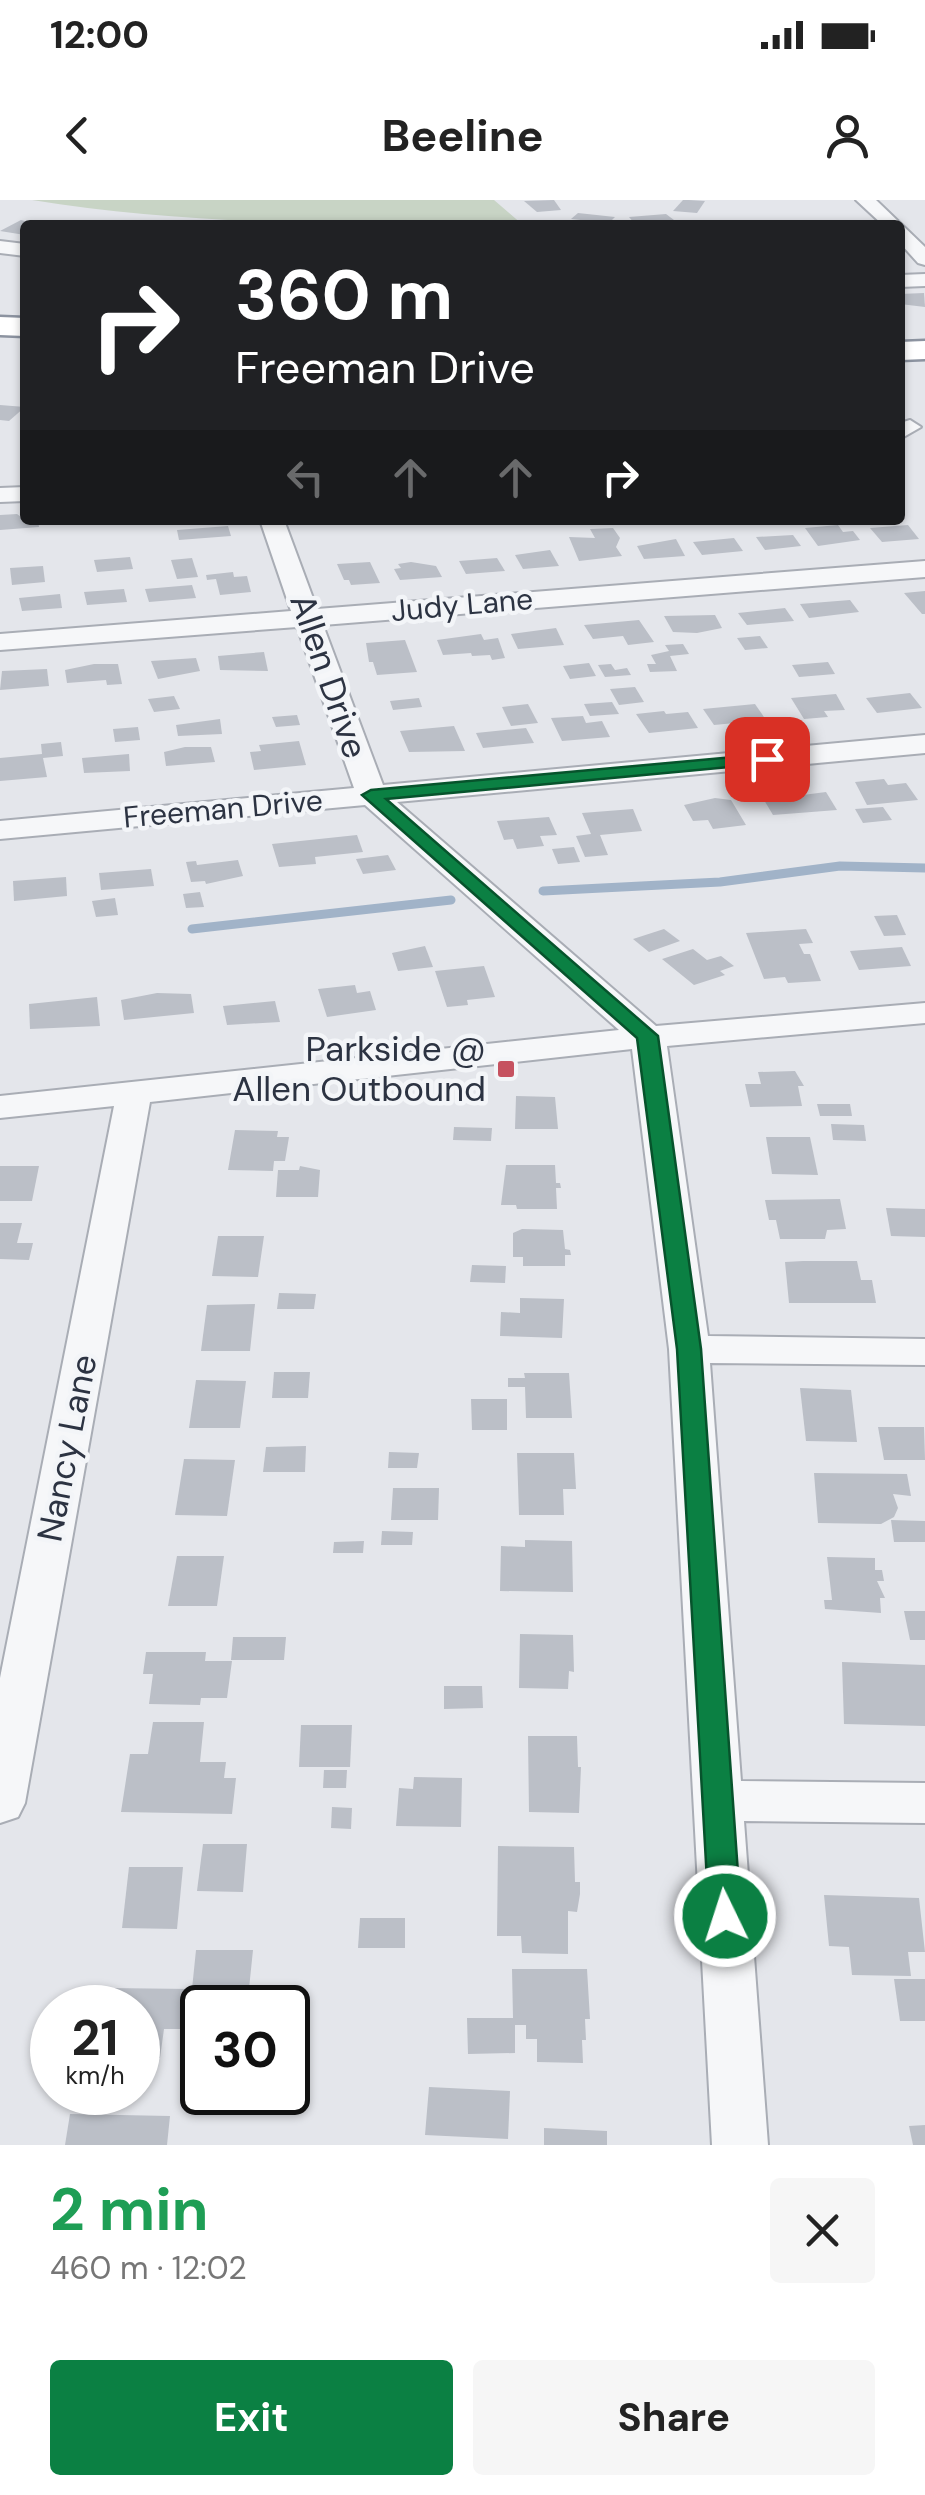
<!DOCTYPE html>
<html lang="en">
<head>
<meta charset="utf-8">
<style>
	body { margin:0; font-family:"DM Sans",sans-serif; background:#f6f6f6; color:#222; height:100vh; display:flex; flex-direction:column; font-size:38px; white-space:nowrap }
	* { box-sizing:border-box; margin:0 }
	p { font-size:32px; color:#767676 }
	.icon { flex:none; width:55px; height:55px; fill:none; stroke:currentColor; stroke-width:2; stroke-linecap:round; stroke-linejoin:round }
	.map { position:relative; height:1945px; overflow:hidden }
	.details { display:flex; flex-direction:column; background:#fff; flex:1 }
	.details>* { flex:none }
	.guide { position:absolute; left:20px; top:20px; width:885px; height:305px; border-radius:10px; box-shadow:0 2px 8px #0004; background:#202124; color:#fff; overflow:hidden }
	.speed { position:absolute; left:30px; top:1785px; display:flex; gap:20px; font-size:50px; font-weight:700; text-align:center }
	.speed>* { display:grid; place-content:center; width:130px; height:130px; border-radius:50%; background:#fff; box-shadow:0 2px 8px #0004; line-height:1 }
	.speed small { font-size:25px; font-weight:400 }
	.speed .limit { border:5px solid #111; border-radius:15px; background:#fff; color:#111 }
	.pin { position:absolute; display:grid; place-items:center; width:85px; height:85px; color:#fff; margin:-42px; border-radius:20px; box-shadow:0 5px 15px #0006 }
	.me { position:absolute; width:110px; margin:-55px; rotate:356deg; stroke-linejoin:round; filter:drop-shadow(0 0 8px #0008) }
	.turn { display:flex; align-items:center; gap:35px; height:210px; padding:0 50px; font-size:45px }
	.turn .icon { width:130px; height:130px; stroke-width:2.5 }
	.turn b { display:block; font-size:70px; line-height:85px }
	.lanes { display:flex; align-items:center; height:95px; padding:0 50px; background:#0003; justify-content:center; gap:50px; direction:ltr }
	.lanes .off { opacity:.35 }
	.round { display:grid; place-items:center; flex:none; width:105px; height:105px; border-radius:10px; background:#f6f6f6 }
	.head { display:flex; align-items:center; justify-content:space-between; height:170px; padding:0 50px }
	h1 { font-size:60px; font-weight:700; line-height:75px; color:#1e9e55 }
	.cta { display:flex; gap:20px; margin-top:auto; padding:20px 50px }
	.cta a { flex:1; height:115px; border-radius:10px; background:#0b8043; color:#fff; font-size:40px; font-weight:700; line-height:115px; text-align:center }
	.cta a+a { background:#f6f6f6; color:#222 }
	.status { display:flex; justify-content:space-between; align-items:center; height:70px; padding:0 50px; background:#fff; direction:ltr }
	.status svg { height:28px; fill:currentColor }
	header { display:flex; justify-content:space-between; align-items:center; height:130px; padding:0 50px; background:#fff; font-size:45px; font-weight:700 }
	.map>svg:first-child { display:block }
	.green { fill:#c8d4c5 }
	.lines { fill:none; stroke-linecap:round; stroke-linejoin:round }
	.stream { stroke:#a1b3c8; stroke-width:9 }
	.building { fill:#bbbfc7 }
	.minor-casing { stroke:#a9adb5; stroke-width:4 }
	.motorway-casing { stroke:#8c93a0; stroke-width:5 }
	.minor { fill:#f6f7f9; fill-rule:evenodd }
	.motorway { fill:#fff; fill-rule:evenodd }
	.route { fill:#0b8043; stroke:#07532c; stroke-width:2.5 }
	.poi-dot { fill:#c65260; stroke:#f3f5f8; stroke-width:4 }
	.labels { text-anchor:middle; stroke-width:9; stroke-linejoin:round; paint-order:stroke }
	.far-street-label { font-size:30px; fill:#2c3342; stroke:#f3f5f8 }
	.street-label { font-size:35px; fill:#2c3342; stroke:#f3f5f8 }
	.poi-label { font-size:35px; fill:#2c3342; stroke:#f3f5f8; text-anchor:end }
</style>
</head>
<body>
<div class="status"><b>12:00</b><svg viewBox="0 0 49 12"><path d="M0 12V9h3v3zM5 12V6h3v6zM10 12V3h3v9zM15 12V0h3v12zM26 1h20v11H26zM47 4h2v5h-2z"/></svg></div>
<header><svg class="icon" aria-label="back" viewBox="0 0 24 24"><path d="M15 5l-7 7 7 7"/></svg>Beeline<svg class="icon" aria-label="person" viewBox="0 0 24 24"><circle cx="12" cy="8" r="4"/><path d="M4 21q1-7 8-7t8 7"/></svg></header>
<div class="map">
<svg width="925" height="1945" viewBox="0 0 925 1945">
	<rect width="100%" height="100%" fill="#e4e6eb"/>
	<path class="green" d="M32,0H494L523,25C360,25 194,26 32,0Z"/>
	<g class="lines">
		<g class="stream">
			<path d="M543,691L720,682L840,666L925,668"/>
			<path d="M192,729L451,700"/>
		</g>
	</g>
	<g class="building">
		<path d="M554,0L561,10L537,12L524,1Z"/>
		<path d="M683,0H689L705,1L697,13L673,11Z"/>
		<path d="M578,13L615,17L609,23L571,19Z"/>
		<path d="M666,14L674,20L667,21L669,24H635L629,17Z"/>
		<path d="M21,20L40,25H25V35L0,31Z"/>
		<path d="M924,93L925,107L900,104V94Z"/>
		<path d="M0,205L25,207L9,221L0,220Z"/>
		<path d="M17,314L25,320H38L39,327L0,330V315Z"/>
		<path d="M838,325L843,332L853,331L860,340L818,346L805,328Z"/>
		<path d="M908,325L919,339L882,342L870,328Z"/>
		<path d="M228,326L231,336L179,340L177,330Z"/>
		<path d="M613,328L620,338L616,347L622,356L579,361L569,337L595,338L590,329Z"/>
		<path d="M793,335L801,346L765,350L756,337Z"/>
		<path d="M734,338L743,351L702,355L693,342Z"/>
		<path d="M676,339L685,356L644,359L637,346Z"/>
		<path d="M550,350L559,366L523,369L515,355Z"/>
		<path d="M130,357L133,369L97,372L94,360Z"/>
		<path d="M192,358L198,377L177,379L171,360Z"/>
		<path d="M497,358L505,371L466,374L459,361Z"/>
		<path d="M370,362L380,383L351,385L349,380H344L337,364Z"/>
		<path d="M411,362L436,366L442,377L400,380L394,369L401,368L398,364Z"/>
		<path d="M43,366L45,382L12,385L10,368Z"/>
		<path d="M233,372L234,377L247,376L251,392L220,395L216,379L207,380L206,375Z"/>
		<path d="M192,385L196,398L149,402L145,389Z"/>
		<path d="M124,389L127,402L87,405L84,392Z"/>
		<path d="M925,391V414H922L904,393Z"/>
		<path d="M60,394L62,408L22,411L19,398Z"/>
		<path d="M850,400L859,412L809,418L800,404Z"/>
		<path d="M785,408L794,421L747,425L738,413Z"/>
		<path d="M715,415L722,428L697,433L673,432L664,416Z"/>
		<path d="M639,420L654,442L628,445L623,436L593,439L584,425Z"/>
		<path d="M556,428L564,445L518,449L511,434Z"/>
		<path d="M481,434L484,440L498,438L505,458L492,460L490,455L472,456L471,453L443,455L437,440Z"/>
		<path d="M760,436L768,448L745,450L737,438Z"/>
		<path d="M405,440L417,472L377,475L373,462H369L366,443Z"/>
		<path d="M683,444L689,454L670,456L677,471L650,472L647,464H656L651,455L669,451L665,445Z"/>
		<path d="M264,452L268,471L220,470L218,456Z"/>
		<path d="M196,458L200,471L158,479L151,461Z"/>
		<path d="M828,462L835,474L799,477L792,465Z"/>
		<path d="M589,463L596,476L570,479L563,466Z"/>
		<path d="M94,464H118L122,484L107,485L106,480L67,483L65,470Z"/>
		<path d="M611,464L615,470L627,468L631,475L605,477L598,465Z"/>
		<path d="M47,469L49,486L0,490L2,471Z"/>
		<path d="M635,487L644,502L619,505L610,489Z"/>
		<path d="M910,493L922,508L877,513L866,498Z"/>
		<path d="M836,494L845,510L824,511L828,517L804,519L791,498Z"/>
		<path d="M174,496L180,509L154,512L148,499Z"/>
		<path d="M419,498L422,507L393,510L390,501Z"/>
		<path d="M612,502L619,514L590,516L584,504Z"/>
		<path d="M528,504L538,523L511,526L502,507Z"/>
		<path d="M755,504L766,520L714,525L703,509Z"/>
		<path d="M664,511L666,514L688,512L698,528L649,533L636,514Z"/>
		<path d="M297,515L300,525L276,527L272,517Z"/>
		<path d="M583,516L586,523L602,521L610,537L562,541L551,518Z"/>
		<path d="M220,519L222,534L178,536L176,525Z"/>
		<path d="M454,526L465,551L409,552L400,531Z"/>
		<path d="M138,527L140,540L115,542L113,529Z"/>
		<path d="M526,528L534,543L483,548L476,533Z"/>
		<path d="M299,541L306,565L254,570L250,552L261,551L259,545Z"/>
		<path d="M61,542L63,556L43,558L47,577L0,581V558L42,554L41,544Z"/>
		<path d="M185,547H211L215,562L166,566L164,552Z"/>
		<path d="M129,554L130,571L84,573L82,558Z"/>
		<path d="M884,579L888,585L906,583L918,600L867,605L855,582Z"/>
		<path d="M826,592L837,610L773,615L764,600Z"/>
		<path d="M715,598L731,600L746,625L713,629L708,620L693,621L684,605Z"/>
		<path d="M883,607L892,620L863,623L855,609Z"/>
		<path d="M633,609L642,631L600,635L608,655L585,657L576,636L591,634L582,613Z"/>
		<path d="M549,617L557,635L540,636L544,646L517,649L513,639L504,640L497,621Z"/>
		<path d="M357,635L363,652L315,657L316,664L279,667L272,644Z"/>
		<path d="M574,647L580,662L558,664L552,649Z"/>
		<path d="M388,655L396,670L363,674L356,659Z"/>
		<path d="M238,660L243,676L206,684L205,681L191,682L186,662L196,661L197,665Z"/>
		<path d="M151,669L154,686L101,690L99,673Z"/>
		<path d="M66,677L67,696L14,701L13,681Z"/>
		<path d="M200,692L204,707L186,708L183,694Z"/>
		<path d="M115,698L118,715L96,717L92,701Z"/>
		<path d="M897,715L906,735L884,736L874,716Z"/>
		<path d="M664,729L680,741L649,752L633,739Z"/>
		<path d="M806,729L813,743L799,744L804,754H810L821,781L788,783L785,777L764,779L746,733Z"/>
		<path d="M425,746L433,767L398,771L392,753Z"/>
		<path d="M902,747L911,766L859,770L850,751Z"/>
		<path d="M693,749L707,760L721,756L734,766L720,771L725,775L694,785L662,759Z"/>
		<path d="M484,766L495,797L467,800L468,805L447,807L435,771Z"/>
		<path d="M355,785L357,793L370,791L376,810L327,817L318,789Z"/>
		<path d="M157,793L191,794L194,813L124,820L121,800Z"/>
		<path d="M97,797L100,826L30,829L29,804Z"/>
		<path d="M275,801L280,822L227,825L223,806Z"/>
		<path d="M795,871L804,886H798L802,906L750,907L745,884H761L758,872Z"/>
		<path d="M516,896L555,897L558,929H515Z"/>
		<path d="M817,904H850L852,916H820Z"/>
		<path d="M831,924L864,925L866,941L833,940Z"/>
		<path d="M454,927L492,928L491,941L453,940Z"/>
		<path d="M235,930L278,931L277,937H289L285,961H274L273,971L228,970Z"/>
		<path d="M766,937H810L818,975L772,974Z"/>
		<path d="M506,965H555L556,983H560L561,988H556L557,1009H517L516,1005H501Z"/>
		<path d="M0,966H39L32,1001H0Z"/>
		<path d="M300,966L320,970L318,997H276L278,970H299Z"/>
		<path d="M840,999L846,1029L827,1030L825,1039H780L776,1020H769L765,1000Z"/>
		<path d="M886,1008L925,1009V1037L891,1036Z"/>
		<path d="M0,1023H22L17,1043H33L29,1060L0,1059Z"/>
		<path d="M522,1029L563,1030L565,1049L570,1050L571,1055H565V1066H523V1057H513V1033Z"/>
		<path d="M218,1036H264L258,1077L212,1076Z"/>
		<path d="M803,1061H857L861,1080H872L876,1103H789L785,1062Z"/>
		<path d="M472,1065L506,1066L505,1083L470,1082Z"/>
		<path d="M279,1093L316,1094L314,1109H277Z"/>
		<path d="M520,1098L564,1099L562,1138L500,1136L501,1112L520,1113Z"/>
		<path d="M255,1104L250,1151H201L207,1105Z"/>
		<path d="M274,1172H310L308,1198H272Z"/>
		<path d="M524,1173H569L572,1218H526L525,1187H508V1178H525Z"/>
		<path d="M196,1180L246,1181L240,1228H189Z"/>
		<path d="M800,1188L851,1190L857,1242L806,1241Z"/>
		<path d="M471,1199H507V1230H472Z"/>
		<path d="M878,1227H924L925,1260H884Z"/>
		<path d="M306,1246L305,1272H263L266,1247Z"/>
		<path d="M389,1252L419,1253L417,1268H388Z"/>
		<path d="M517,1253H574L576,1289H563L564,1315H519Z"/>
		<path d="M184,1259L235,1260L227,1316L175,1315Z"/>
		<path d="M814,1273L907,1274L911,1296L893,1294L898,1308L894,1317L881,1324L818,1323Z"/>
		<path d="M393,1288H439L438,1320H391Z"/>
		<path d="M891,1320L925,1321V1342H894Z"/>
		<path d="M382,1331L413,1332L412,1345H381Z"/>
		<path d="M525,1340L572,1341L573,1392L500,1391L501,1346L525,1347Z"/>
		<path d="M364,1341L363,1353H333L334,1342Z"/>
		<path d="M177,1356H224L217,1406H168Z"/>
		<path d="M827,1357L875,1358V1370H882L884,1381H877L885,1398H880L881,1413L825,1409L824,1400H832Z"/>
		<path d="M904,1411H925V1440H910Z"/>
		<path d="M520,1434L573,1435L574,1472L569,1471L568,1489L519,1488Z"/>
		<path d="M233,1437H286L284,1460H231Z"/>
		<path d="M146,1452H206L205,1461H232L227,1498H201L200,1505L149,1504L153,1474H143Z"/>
		<path d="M842,1462L925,1465V1526L844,1524Z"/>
		<path d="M444,1486H482L483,1508L444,1509Z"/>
		<path d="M153,1522H204L200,1562H226L224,1578H236L232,1614L121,1612L130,1554H148Z"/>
		<path d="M301,1525H352L350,1567H299Z"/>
		<path d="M528,1536H577L578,1567H581L579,1613L529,1612Z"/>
		<path d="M324,1570H347L346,1588H323Z"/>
		<path d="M414,1577L462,1578L461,1627L396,1626L399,1588L413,1589Z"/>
		<path d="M332,1607L352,1608L351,1629L331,1628Z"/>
		<path d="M203,1644H247L243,1692L197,1691Z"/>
		<path d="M498,1646L574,1647L575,1682H580V1694L577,1712L568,1711V1754L522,1753L521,1736H497Z"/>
		<path d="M129,1667H183L177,1729L122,1728Z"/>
		<path d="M824,1695L919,1698L925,1752H908L911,1776L852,1775L849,1747L829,1746Z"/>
		<path d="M360,1718H405V1748H358Z"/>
		<path d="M196,1750H253L247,1808L187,1810L184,1829H164L160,1858H138V1808H105L108,1788L192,1789Z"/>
		<path d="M512,1769H587L590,1819H585L586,1840H582L583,1863L537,1862V1839H526V1825H515V1853L468,1854L467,1818H513Z"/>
		<path d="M894,1779H925V1821H900Z"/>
		<path d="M429,1887L510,1891L508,1939L425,1935Z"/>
		<path d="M70,1914L170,1916L167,1945H65Z"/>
		<path d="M925,1925V1945H913L909,1926Z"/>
		<path d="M544,1928L607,1931V1945H544Z"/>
	</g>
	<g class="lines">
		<defs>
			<g id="minor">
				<path d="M856,0H876L925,47V65L918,63L900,43V25H883Z"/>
				<path d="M0,41L25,44V56L0,53Z"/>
				<path d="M925,74V86L900,87V75Z"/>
				<path d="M910,220L921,227L900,239V223Z"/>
				<path d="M25,287V301L0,302V288Z"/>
				<path d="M260,320H284L317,409L925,361V377L323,425L383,585L925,535V553L397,602L656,826L925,803V823L667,846L708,1136L925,1139V1165L710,1163L741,1581L925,1583V1623L744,1621L768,1945H712L669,1149L632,849L150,902L25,1603L18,1617L0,1623V1478L114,906L0,918V896L619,830L365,605L0,639V621L354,588L297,427L0,450V434L291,411Z"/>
			</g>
			<g id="motorway">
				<path d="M0,117L25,118V136L0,135Z"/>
				<path d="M925,141V159L900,160V142Z"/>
			</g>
		</defs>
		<use href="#minor" class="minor-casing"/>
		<use href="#motorway" class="motorway-casing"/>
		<use href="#minor" class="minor"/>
		<use href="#motorway" class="motorway"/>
	</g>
	<path class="route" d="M767,554L773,555V563L386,599L658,836L701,1149L741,1716L736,1725L725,1729L714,1725L709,1716L677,1149L637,838L362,595L371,590Z"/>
	<rect class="poi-dot" x="496" y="859" width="20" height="20" rx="5"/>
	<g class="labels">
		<g class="far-street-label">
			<text transform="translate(462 405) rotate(-5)" y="10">Judy Lane</text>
			<text transform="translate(223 609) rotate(-5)" y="10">Freeman Drive</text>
		</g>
		<g class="street-label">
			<text transform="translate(329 476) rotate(71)" y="12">Allen Drive</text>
			<text transform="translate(67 1248) rotate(-79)" y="12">Nancy Lane</text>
		</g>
		<g class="poi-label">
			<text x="486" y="861">Parkside @<tspan x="486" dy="40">Allen Outbound</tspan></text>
		</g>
	</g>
</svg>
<div class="speed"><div>21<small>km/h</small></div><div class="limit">30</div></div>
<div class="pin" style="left:767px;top:559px;background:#d93025"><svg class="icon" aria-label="arrive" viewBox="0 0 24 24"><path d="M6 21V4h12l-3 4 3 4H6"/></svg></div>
<svg class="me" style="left:725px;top:1716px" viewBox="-20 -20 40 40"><circle r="17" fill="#0b8043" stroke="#fff" stroke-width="3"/><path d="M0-11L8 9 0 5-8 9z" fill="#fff"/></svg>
<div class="guide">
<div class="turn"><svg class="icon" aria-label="right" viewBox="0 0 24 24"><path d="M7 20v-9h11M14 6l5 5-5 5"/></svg><div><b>360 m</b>Freeman Drive</div></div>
<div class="lanes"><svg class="icon off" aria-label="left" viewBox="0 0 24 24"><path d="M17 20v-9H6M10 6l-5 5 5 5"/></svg><svg class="icon off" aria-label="ahead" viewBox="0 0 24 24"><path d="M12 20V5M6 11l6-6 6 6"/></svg><svg class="icon off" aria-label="ahead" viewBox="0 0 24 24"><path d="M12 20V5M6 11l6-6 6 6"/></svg><svg class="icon" aria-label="right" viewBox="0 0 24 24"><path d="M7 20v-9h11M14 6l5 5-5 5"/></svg></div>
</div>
</div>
<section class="details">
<div class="head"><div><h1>2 min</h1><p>460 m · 12:02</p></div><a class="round"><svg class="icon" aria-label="close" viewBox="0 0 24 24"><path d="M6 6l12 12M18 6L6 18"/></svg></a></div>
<div class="cta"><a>Exit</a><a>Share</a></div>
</section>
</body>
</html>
